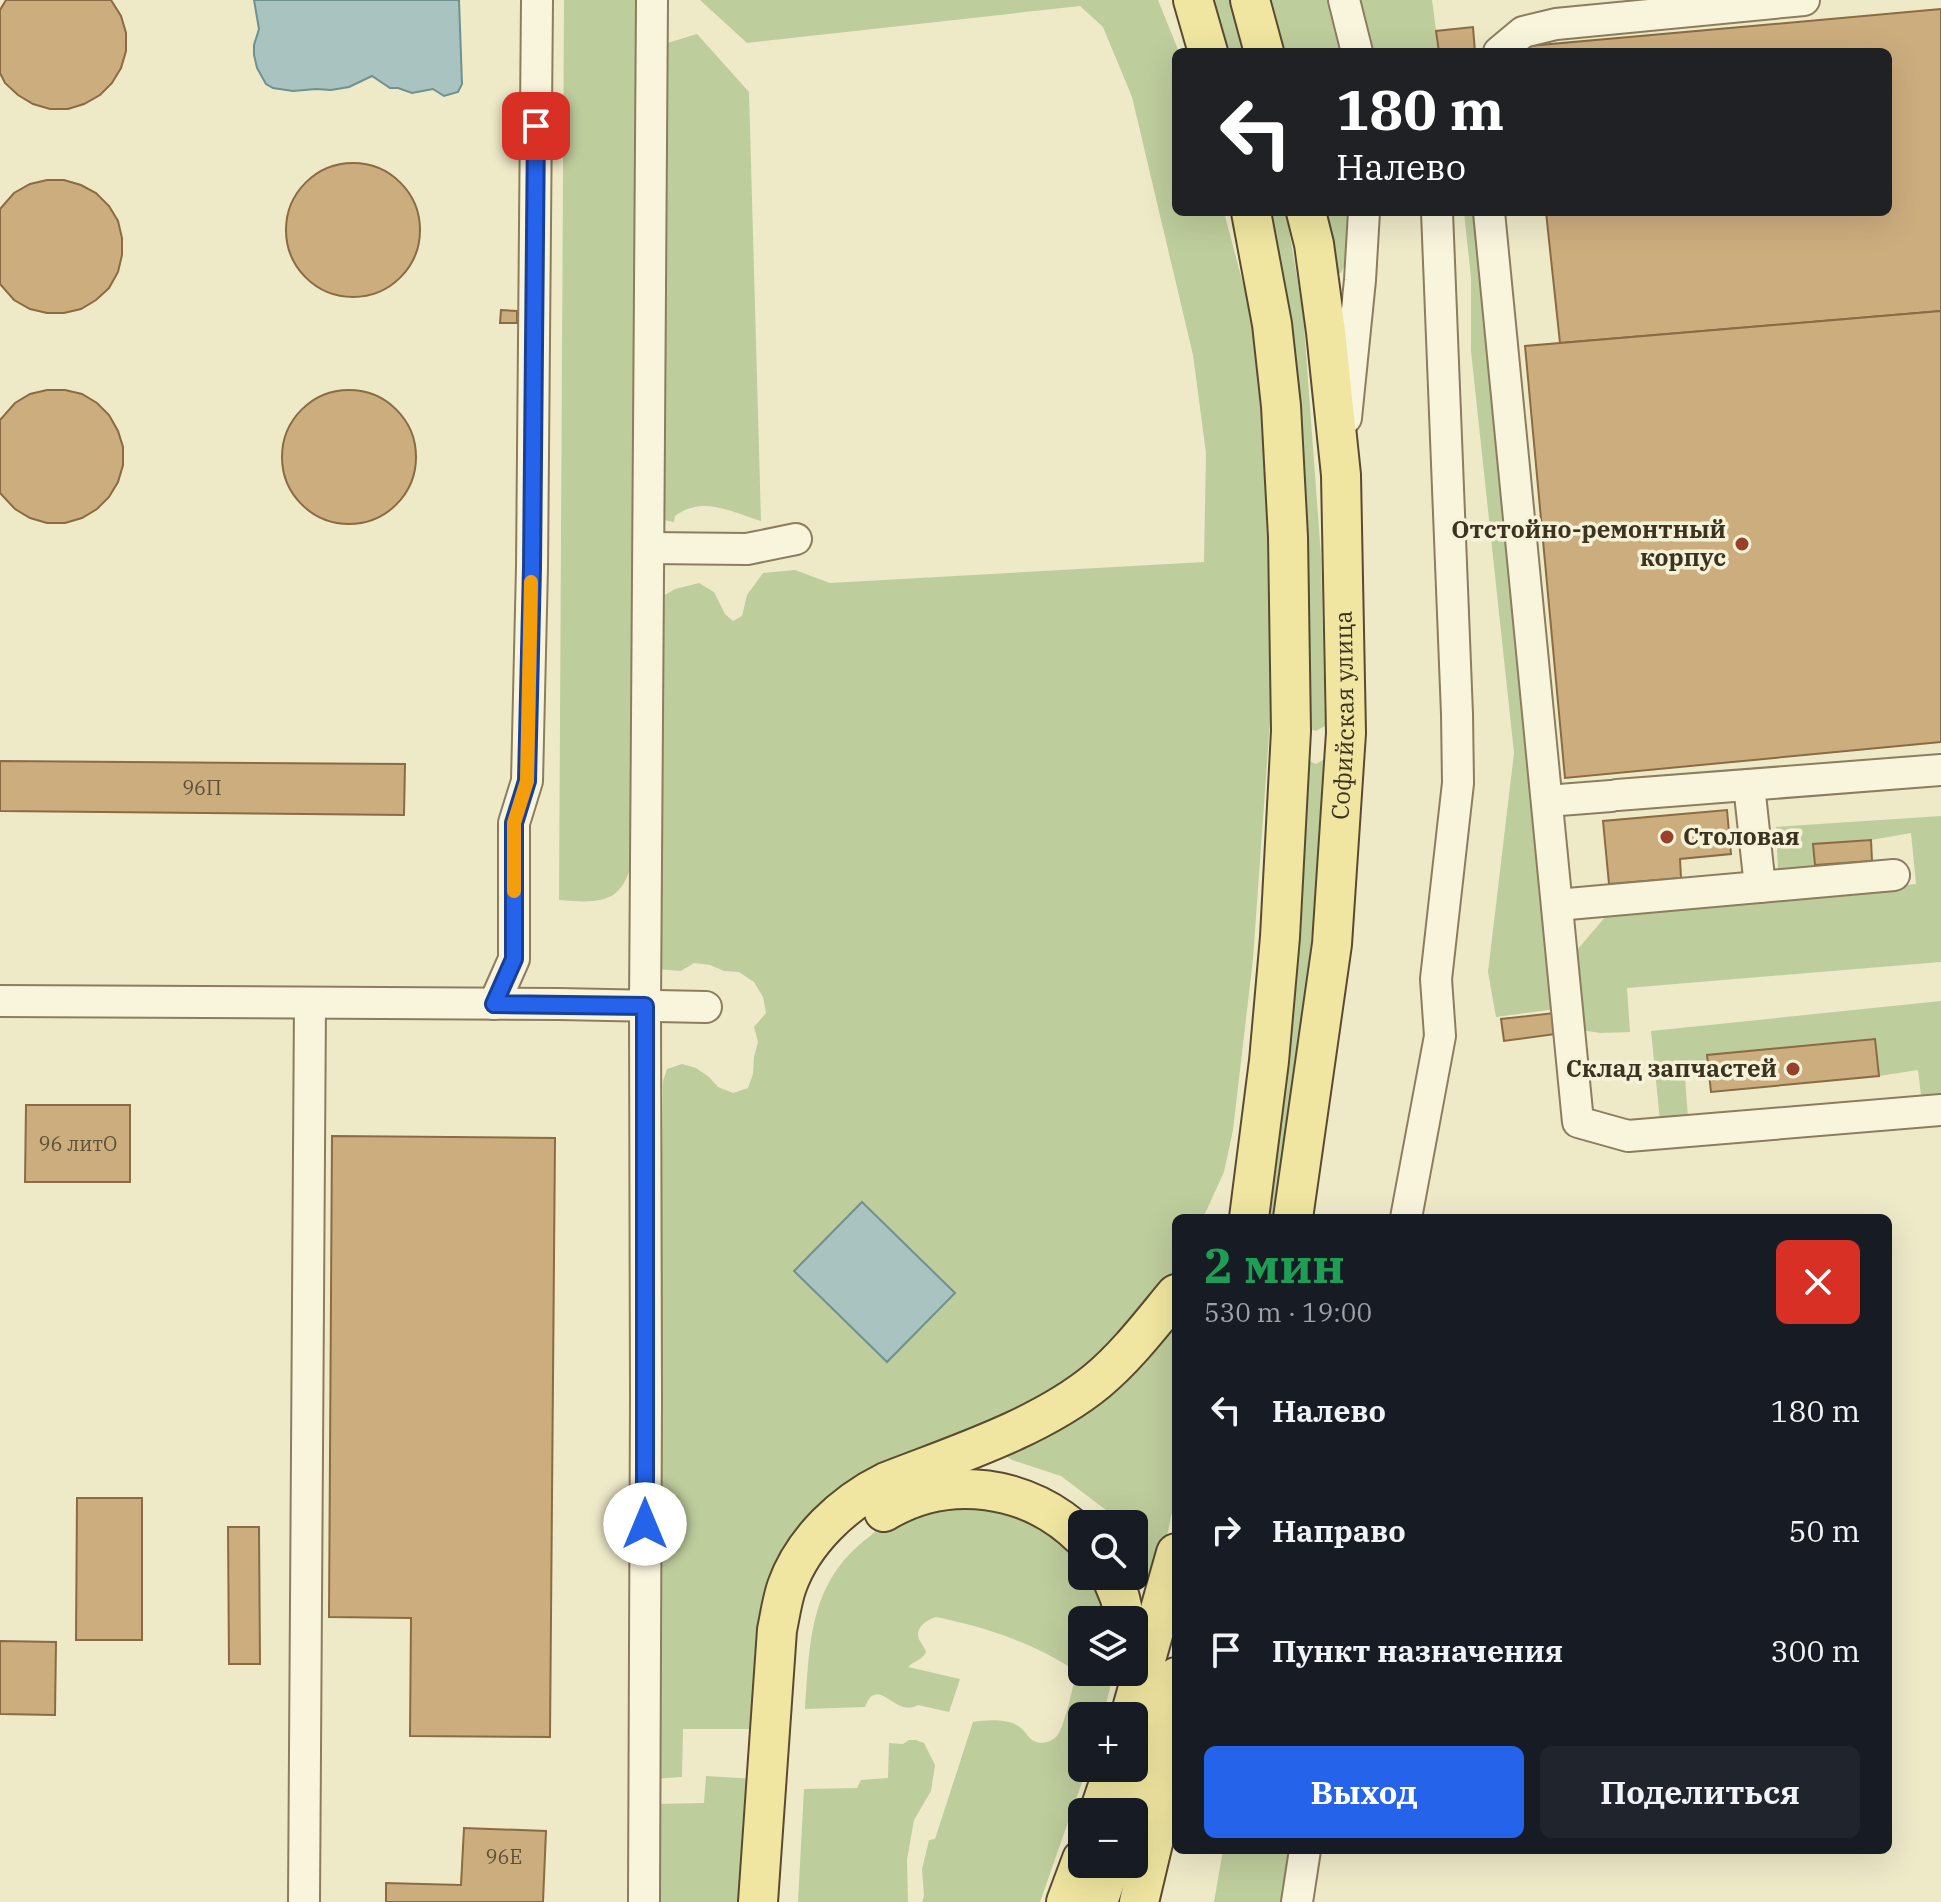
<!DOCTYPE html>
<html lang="ru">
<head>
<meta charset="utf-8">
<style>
	body { margin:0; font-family:"IBM Plex Serif",serif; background:#20242c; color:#f1f3f6; height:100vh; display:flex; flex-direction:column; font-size:30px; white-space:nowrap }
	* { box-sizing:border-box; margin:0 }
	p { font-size:26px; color:#9ea1a6 }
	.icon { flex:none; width:44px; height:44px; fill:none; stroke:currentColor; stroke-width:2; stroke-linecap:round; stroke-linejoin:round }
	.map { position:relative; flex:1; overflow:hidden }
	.panel { position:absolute; left:1172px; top:1214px; width:720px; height:640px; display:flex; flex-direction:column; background:#171b24; border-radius:12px; box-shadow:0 8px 32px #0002 }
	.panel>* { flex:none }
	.banner { position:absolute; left:1172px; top:48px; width:720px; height:168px; border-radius:12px; box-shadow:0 8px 32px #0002; background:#202124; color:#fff; overflow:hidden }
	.controls { position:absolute; left:1068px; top:1510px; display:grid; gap:16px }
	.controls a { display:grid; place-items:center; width:80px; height:80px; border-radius:12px; background:#171b24; box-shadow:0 8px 32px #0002; font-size:40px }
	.pin { position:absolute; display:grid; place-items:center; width:68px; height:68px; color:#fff; margin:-34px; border-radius:16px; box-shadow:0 4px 12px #0006 }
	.me { position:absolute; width:88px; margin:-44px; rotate:0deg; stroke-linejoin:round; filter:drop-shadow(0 0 6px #0008) }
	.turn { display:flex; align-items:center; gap:28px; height:168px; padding:0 32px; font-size:36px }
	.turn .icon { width:104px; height:104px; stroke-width:2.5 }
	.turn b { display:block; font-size:56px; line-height:68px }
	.round { display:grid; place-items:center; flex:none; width:84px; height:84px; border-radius:12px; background:#20242c }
	.head { display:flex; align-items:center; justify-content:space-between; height:136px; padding:0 32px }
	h1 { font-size:48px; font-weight:700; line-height:60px; color:#1e9e55 }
	.action { display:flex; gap:16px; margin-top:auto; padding:16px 32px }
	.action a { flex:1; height:92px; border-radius:12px; background:#2563eb; color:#fff; font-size:32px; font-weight:700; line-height:92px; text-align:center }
	.action a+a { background:#20242c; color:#f1f3f6 }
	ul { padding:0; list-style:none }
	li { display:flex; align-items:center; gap:24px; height:120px; padding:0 32px }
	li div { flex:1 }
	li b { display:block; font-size:30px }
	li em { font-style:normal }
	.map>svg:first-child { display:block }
	.green { fill:#becd9c }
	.water { fill:#a9c3c0; stroke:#6f918f; stroke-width:2 }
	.building { fill:#ccad7e; stroke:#8a6b43; stroke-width:2 }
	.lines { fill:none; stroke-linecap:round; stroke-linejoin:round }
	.minor-casing { stroke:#8b7d5d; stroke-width:34 }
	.major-casing { stroke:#594b31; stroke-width:42 }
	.minor { stroke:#f9f5dc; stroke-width:30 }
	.major { stroke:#f0e6a1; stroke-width:38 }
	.route-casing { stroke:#184099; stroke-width:20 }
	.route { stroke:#2563eb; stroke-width:14 }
	.slow { stroke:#f59e0b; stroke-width:14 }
	.poi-dot { fill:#99402d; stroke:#f6f2d8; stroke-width:3 }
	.labels { text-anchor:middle; stroke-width:7; stroke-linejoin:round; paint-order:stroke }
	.number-label { font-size:20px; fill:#5f5138 }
	.poi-label { font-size:24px; font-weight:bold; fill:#3b3220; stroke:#f6f2d8; text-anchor:end }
	.street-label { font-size:24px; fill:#3b3220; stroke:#f6f2d8 }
</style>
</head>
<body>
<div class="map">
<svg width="1941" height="1902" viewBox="0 0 1941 1902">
	<rect width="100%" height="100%" fill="#eeeac8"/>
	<g class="green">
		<path d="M564,0H637L636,846C625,899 612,905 559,900Z"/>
		<path d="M700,0H1158L1179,52H1176V212H1224L1254,325L1265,427L1271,707L1253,959L1233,1130L1224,1172L1203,1218H1176V1271L1160,1299L1080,1381L818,1515L758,1729H683L682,1777L653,1779L663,1081L667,1069L682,1064L696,1068L709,1077L718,1087L733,1093L748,1088L753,1074L754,1057L758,1042L754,1027L766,1013L763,997L754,982L739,972L724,971L710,965L694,963L681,971L656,969L658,599L675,589L699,583L714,592L725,614L733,621L742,616L747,595L763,573L795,570L830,583L1204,562L1206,453L1193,355L1132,97L1103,27L1080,6L747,43Z"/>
		<path d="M1211,0H1231L1246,52H1225Z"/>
		<path d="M1272,0H1333L1346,52H1285Z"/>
		<path d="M1353,0H1432L1439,52H1362Z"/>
		<path d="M697,34L749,92L761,521C731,512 703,495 675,516L674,522L664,520L662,190L664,44Z"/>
		<path d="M1265,212H1286L1303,312L1321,556L1325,726L1316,731L1307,728L1294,362L1289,306Z"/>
		<path d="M1327,212H1350L1344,266L1341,273L1333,274L1330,267Z"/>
		<path d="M1464,212H1477L1556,1009L1496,1017L1488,972L1514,753L1471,351V278Z"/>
		<path d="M1326,758L1315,903L1294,1108L1276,1218H1261L1305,759L1316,764Z"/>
		<path d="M1941,816V962L1627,988L1630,1032L1601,1033L1580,1030L1571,957L1606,916L1916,884L1911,833L1871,840L1814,844L1815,865L1778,870L1776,827Z"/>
		<path d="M1941,1001V1101L1922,1103L1918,1070L1879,1076L1874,1039L1708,1055V1063L1684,1065L1688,1117L1660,1121L1651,1031Z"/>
		<path d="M1176,1312V1493L1158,1579L1149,1580L1134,1551V1524H1117L1106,1510L1061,1476L1012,1460L1004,1455Z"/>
		<path d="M940,1503L1006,1508L1065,1538L1082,1561V1576H1094L1111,1620H1082V1672H1114L1103,1716H1082V1768H1087L1040,1902H922L924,1896L922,1869L929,1840L935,1839L973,1722C988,1720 1009,1718 1021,1728C1026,1732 1029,1739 1034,1741C1042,1745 1051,1742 1057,1736C1064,1728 1074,1684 1076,1671C1033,1643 986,1627 936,1617C926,1620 913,1629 920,1641C922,1645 925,1648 926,1652C922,1660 914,1661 908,1667L960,1679L949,1712L918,1705C895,1719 878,1673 865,1707L805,1709C810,1641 809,1582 869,1537C876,1531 885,1523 894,1519C908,1513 925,1509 940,1503Z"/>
		<path d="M909,1740H916L924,1743L935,1765L931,1791L914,1820L907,1860L908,1902H798L804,1789L857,1788L861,1780L888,1778L889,1743L903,1744Z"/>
		<path d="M706,1776L755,1779L748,1902H656V1804L704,1803Z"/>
		<path d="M1223,1850H1295L1287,1902H1214Z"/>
	</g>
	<g class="water">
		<path d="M254,0H459L462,84L458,92L444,96L433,89L412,93L398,88H390L372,76L349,87L331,90L316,89L293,91L273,88L266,84L257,68L254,55V45L259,29Z"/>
		<path d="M862,1202L955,1293L887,1362L794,1271Z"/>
	</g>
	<g class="building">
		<path d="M6,0H111L121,16L126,33V51L121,68L112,83L100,95L84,104L68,109H50L33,104L18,95L5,83L0,73V10Z"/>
		<path d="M1941,9V311L1560,343L1546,212H1888V52H1530L1529,46Z"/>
		<path d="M1473,27L1475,52H1439L1436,31Z"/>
		<circle cx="353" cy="230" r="67"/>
		<path d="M47,180H64L81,185L96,193L109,206L118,221L122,238V255L118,272L109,288L96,300L81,309L64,313H47L30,309L14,300L0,284V209L14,193L30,184Z"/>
		<path d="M501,310L517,311V323H500Z"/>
		<path d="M1941,311V742L1565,778L1525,346Z"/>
		<path d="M47,390H65L82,394L97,403L109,415L118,431L123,447V465L118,482L109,497L97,509L82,518L65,523H47L30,518L15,509L0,493V420L15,403L30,394Z"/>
		<circle cx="349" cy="457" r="67"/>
		<path d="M0,761L405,764L404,815L0,811Z"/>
		<path d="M1727,810L1731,854L1680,859L1681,878L1609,884L1603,821Z"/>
		<path d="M1871,840L1872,861L1815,865L1813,844Z"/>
		<path d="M1554,1013L1556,1034L1504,1041L1501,1019Z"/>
		<path d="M1875,1039L1879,1076L1711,1092L1707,1055Z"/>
		<path d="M26,1105H130V1182H25Z"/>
		<path d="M332,1136L555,1138L550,1737L410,1736L411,1618L329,1617Z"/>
		<path d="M77,1498H142V1640H76Z"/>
		<path d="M228,1527H259L260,1664H229Z"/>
		<path d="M0,1641L56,1642L55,1715L0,1714Z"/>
		<path d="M464,1828L546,1831L543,1902H386V1883L461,1885Z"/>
	</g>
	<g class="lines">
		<defs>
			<g id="minor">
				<path d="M1344,0L1357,52"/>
				<path d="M1499,52L1523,32L1556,24L1804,0"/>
				<path d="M1489,212L1578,1122L1628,1136L1941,1110"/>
				<path d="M1346,418L1360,280L1364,212"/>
				<path d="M649,548L747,549L796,539"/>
				<path d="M1749,785L1760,887"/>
				<path d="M1617,795L1941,770"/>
				<path d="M1547,801L1611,796"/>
				<path d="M1557,905L1894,875"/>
				<path d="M0,1001L559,1004L706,1007"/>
				<path d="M494,1004L514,959V823L527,781L532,567L537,0"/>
				<path d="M1406,1218L1440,1036L1436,979L1458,783L1457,714L1437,212"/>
				<path d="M304,1902L310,1003"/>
				<path d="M644,1902L646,1398L645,1006L652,0"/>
				<path d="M1297,1902L1305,1850"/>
			</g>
			<g id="major">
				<path d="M1193,0L1208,52"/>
				<path d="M1250,0L1264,52"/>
				<path d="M1249,1218L1269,1061L1280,937L1291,731L1288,537L1281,406L1272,324L1251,212"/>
				<path id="s1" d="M1293,1218L1332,944L1346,733L1341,475L1326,332L1314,244L1306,212"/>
				<path d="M884,1512C948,1473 1029,1485 1082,1537"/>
				<path d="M1111,1576L1120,1598L1125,1620"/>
				<path d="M1130,1716L1176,1553"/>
				<path d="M1099,1812L1114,1768"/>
				<path d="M1129,1812L1176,1677"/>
				<path d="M758,1902L777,1630C780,1616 782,1600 787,1586C803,1541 843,1503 886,1482C955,1455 1040,1428 1097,1381C1127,1356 1151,1324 1176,1294"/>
				<path d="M1066,1902L1082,1859"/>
				<path d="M1098,1902L1111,1864"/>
				<path d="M1139,1902L1176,1746"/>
			</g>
		</defs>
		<use href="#minor" class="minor-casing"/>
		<use href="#major" class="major-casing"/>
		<use href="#minor" class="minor"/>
		<use href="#major" class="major"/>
	</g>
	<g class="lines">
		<defs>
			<path id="route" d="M536,126L532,567L527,781L514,823V959L494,1004L645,1006V1524"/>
		</defs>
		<use href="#route" class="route-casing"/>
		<use href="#route" class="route"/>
		<path class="slow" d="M514,891V823L527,781L531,582"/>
	</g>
	<g class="poi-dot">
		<circle cx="1742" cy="544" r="8"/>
		<circle cx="1667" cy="837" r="8"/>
		<circle cx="1793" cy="1069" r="8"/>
	</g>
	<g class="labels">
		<g class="number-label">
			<text x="202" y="795">96П</text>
			<text x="78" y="1151">96 литО</text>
			<text x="504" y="1864">96Е</text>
		</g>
		<g class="poi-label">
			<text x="1726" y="538">Отстойно-ремонтный<tspan x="1726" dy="28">корпус</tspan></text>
			<text x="1683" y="845" text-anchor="start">Столовая</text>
			<text x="1777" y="1077">Склад запчастей</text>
		</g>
		<g class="street-label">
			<text dy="8" stroke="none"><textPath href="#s1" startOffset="506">Софийская улица</textPath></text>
		</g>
	</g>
</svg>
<div class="controls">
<a><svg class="icon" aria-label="search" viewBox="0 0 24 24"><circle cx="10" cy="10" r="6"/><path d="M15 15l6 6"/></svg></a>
<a><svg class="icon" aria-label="layers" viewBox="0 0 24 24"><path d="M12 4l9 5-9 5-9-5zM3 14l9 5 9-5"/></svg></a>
<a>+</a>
<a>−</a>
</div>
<div class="pin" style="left:536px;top:126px;background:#d93025"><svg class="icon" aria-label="arrive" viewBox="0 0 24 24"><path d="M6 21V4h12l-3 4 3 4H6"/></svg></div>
<svg class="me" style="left:645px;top:1524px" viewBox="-20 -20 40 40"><circle r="19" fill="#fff"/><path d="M0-13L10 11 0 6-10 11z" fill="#2563eb"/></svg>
<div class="banner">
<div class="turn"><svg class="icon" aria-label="left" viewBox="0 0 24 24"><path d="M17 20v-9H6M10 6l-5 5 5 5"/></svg><div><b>180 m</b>Налево</div></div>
</div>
<section class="panel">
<div class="head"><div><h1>2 мин</h1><p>530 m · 19:00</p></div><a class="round" style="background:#d93025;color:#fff"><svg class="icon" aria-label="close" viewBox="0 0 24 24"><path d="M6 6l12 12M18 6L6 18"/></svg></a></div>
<ul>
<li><svg class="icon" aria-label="left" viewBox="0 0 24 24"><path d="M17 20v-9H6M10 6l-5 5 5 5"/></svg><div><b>Налево</b></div><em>180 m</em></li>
<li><svg class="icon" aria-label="right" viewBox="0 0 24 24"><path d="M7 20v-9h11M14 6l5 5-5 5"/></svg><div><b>Направо</b></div><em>50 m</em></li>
<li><svg class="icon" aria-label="arrive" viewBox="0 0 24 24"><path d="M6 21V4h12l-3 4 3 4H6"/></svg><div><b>Пункт назначения</b></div><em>300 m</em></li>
</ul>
<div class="action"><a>Выход</a><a>Поделиться</a></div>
</section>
</div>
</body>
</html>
